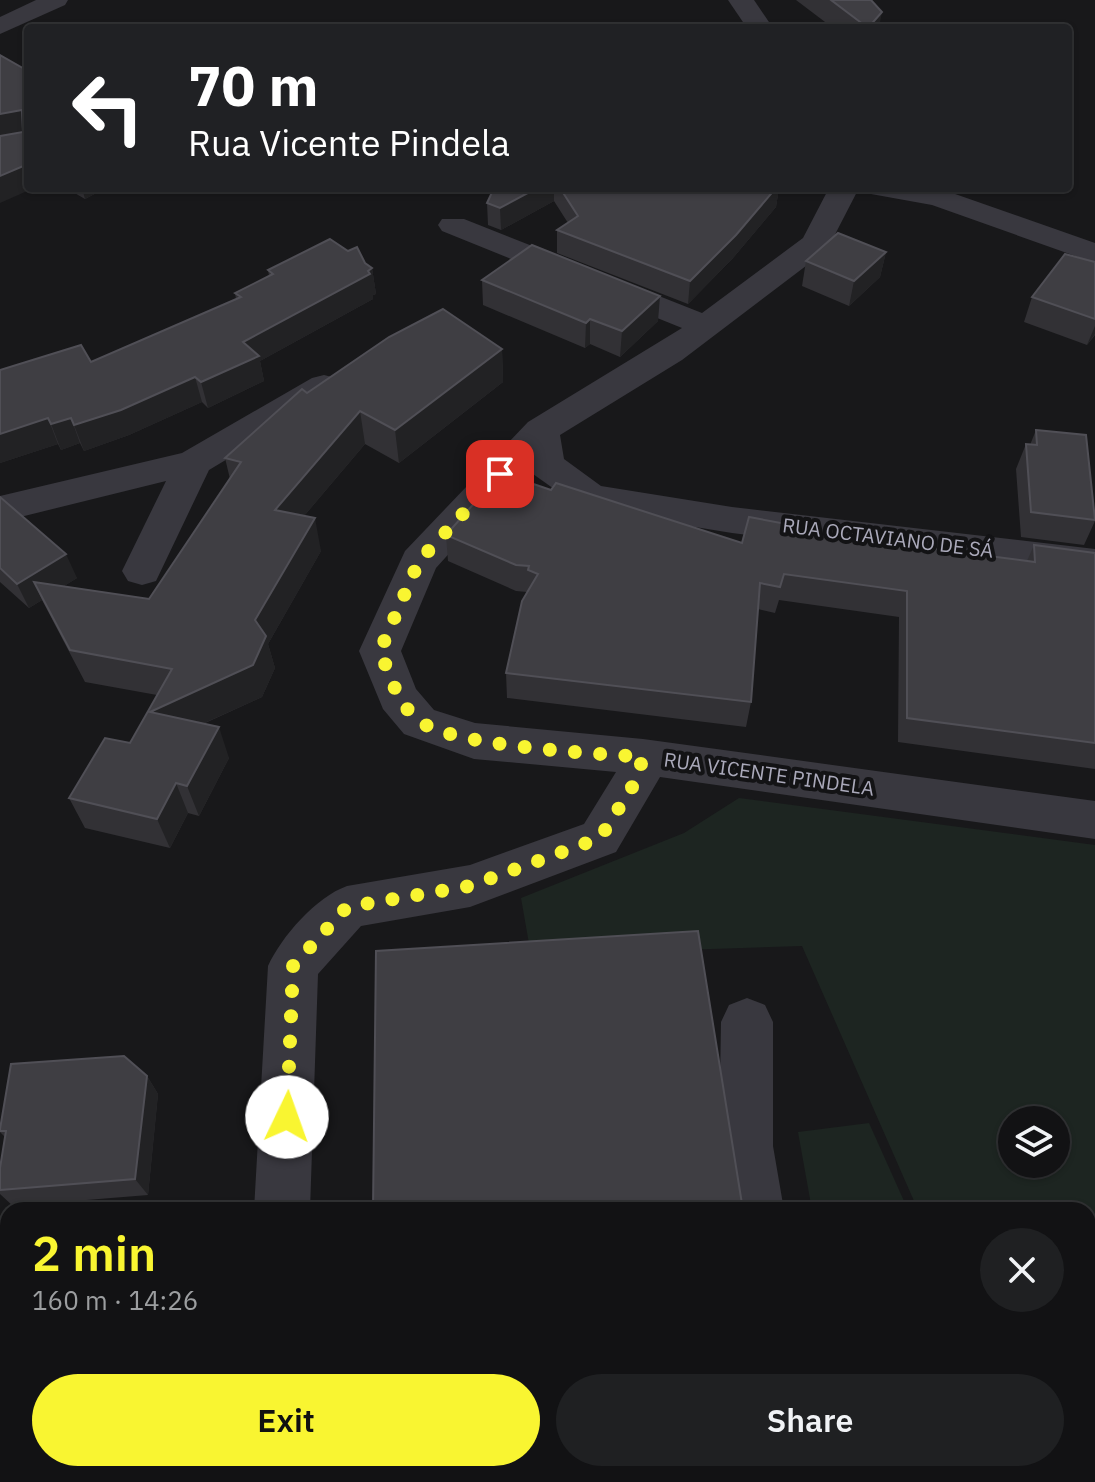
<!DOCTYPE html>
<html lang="en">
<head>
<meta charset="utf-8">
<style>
	body { margin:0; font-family:"IBM Plex Sans",sans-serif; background:#1f2022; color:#f1f3f6; height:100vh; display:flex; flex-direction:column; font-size:30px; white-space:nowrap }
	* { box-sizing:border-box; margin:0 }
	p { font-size:26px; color:#9c9ea0 }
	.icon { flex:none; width:44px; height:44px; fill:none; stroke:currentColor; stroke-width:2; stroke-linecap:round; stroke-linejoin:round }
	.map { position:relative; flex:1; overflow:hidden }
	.sheet { position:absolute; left:0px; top:1202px; width:1096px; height:280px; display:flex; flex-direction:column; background:#121214; border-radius:24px 24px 0 0; box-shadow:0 2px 6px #0004,0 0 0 2px #313234 }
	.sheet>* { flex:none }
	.guide { position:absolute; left:24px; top:24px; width:1048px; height:168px; border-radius:8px; box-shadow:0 2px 6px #0004,0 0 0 2px #313234; background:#202124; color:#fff; overflow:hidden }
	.buttons { position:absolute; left:998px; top:1106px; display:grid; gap:16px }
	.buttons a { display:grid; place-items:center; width:72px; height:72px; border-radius:50%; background:#121214; box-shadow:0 2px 6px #0004,0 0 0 2px #313234; font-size:40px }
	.pin { position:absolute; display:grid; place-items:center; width:68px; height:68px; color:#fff; margin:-34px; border-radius:16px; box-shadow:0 4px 12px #0006 }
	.me { position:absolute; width:88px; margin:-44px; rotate:3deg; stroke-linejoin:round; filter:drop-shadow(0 0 6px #0008) }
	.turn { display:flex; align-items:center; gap:28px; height:168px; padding:0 32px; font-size:36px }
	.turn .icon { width:104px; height:104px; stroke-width:2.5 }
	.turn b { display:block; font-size:56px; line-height:68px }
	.round { display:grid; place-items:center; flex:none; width:84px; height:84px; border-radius:42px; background:#1f2022 }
	.overview { display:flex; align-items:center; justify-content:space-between; height:136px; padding:0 32px }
	h1 { font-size:48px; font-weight:600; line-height:60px; color:#f9f531 }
	.action { display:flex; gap:16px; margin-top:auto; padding:16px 32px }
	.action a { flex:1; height:92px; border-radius:48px; background:#f9f531; color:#111; font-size:32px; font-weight:600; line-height:92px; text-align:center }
	.action a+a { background:#1f2022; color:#f1f3f6 }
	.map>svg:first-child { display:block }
	.green { fill:#1d2521; fill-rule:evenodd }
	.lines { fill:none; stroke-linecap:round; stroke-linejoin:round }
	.minor { fill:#39383f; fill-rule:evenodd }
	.wall { fill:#323135 }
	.shaded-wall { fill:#222224 }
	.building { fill:#3f3e43; stroke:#504f56; stroke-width:2 }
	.route { stroke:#f9f531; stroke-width:14; stroke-dasharray:0 25.2 }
	.labels { text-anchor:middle; stroke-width:8; stroke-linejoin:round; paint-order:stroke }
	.street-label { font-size:20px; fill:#aaa9ba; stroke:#131315 }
</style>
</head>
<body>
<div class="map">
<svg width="1095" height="1482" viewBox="0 0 1095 1482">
	<rect width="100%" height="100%" fill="#18181a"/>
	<g class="green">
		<path d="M739,798L1095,845V1341L1088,1337V1210H918L802,946L531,955L521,898L684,833ZM1012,1120H1056V1164H1012Z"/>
		<path d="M869,1123L908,1210H812L798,1132Z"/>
		<path d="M1088,1347L1095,1351V1482H860L858,1474H1088Z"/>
	</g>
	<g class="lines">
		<g class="minor">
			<path d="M36,0H68L65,5L0,34V17Z"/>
			<path d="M728,0H754L773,28H747Z"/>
			<path d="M829,188H859L827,250L682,360L560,435L564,459L601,486L732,507L1095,549V577L732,533L591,510L578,506L533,474L528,466L436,568L401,651L416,689L434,710L475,723L643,739L1095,801V839L660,777L616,852L470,907L361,926L318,974L310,1210H254L268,966C282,936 316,897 347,886L470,865L584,824L616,772L474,759L404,734L383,709L359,651L405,551L528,422L682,328L442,231L438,225L442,219H464L702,313L803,238Z"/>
			<path d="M866,188H938L1095,243V263L932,205L871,194Z"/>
			<path d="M324,375L336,378L341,386L336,394L209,470L156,581L142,585L128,581L122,571L166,481L0,522V496L182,453L312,378Z"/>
			<path d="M747,998L765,1005L773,1022V1146L784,1210H728L719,1146L721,1022L729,1005Z"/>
			<path d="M238,1474H302L301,1482H237Z"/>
			<path d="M765,1474H829L830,1482H766Z"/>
		</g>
	</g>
	<g class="wall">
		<path d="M796,0H871L879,28H833Z"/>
		<path d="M66,188H106L85,199Z"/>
		<path d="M494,188H779L776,207L733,258L688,304L557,253V230L568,223L554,201L501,230L488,225L487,203Z"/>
		<path d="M348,251L372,268L376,294L373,295V299L260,361L264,381L208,408L202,402L129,435L84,451L80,443L61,450L58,444L0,463V370L91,362L236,299L235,293L269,276L268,270Z"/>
		<path d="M886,252L880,277L849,306L802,286L806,261Z"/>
		<path d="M1095,262V335L1087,345L1024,322L1032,297Z"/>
		<path d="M482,280L658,321L620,357L590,344L585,348L483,305Z"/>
		<path d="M502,349L503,382L399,463L365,444L304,516L321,551L268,644L275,668L262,697L203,724L229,758L199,816L188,813L170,848L85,828L69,798L130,743L157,695L85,682L42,600L29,608L0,582V497L77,578L64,586L149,599L230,479L225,458L307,393Z"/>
		<path d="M1036,430L1095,515V521L1084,545L1021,537L1016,469L1026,444L1030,445Z"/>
		<path d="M551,490L742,543L796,531L1027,561L1034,545L1095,553V769L898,742L899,617L779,600L775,613L758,609L751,702L746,727L507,698L506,673L527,592L516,591L448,561L446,535Z"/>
		<path d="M147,1076L158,1094L148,1195L13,1206L0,1194V1168L5,1137L0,1132Z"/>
	</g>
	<g class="shaded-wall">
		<path d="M882,12L879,28H868Z"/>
		<path d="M22,110L28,133L0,138V114Z"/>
		<path d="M28,164V188H34L0,203V176Z"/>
		<path d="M82,188H106L85,199Z"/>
		<path d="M537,188H554V201L501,230L500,208Z"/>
		<path d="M776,188H779L776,207L733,258L688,304L690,281Z"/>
		<path d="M886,252L880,277L849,306L854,281Z"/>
		<path d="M372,268L376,294L373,295V299L260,361L264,381L208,408L201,382L243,342Z"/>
		<path d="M660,296L658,321L620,357L622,331Z"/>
		<path d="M590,319V344L585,348L586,323Z"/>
		<path d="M1095,326V334L1087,345Z"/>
		<path d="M502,349L503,382L399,463L395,430Z"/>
		<path d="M195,377L202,402L129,435L84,451L74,425Z"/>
		<path d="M360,411L365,444L282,542L275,510Z"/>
		<path d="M48,418L58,444L0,463V434Z"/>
		<path d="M71,418L80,443L61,450L51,424Z"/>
		<path d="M315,518L321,551L268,644L275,668L262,697L162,742L150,712L255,620Z"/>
		<path d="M66,554L77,578L43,599L34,582L42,600L29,608L17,584Z"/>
		<path d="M219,727L229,758L199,816L187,786Z"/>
		<path d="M176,783L188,813L170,848L157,819Z"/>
		<path d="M147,1076L158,1094L148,1195L135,1179Z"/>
	</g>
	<g class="building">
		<path d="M831,0H871L882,12L868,28Z"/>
		<path d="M261,23L307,28H257Z"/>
		<path d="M0,55L28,71V164L0,176V136L23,132L22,110L0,114Z"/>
		<path d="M494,188H537L500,208L487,203Z"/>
		<path d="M560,188H776L736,235L690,281L557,230L578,216Z"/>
		<path d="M838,233L886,252L854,281L806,261Z"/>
		<path d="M330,239L348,251L357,247L365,263L372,268L368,271L370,274L243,342L259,356L201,382L195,377L121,410L74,425L71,418L51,424L48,418L0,434V370L81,345L91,362L241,297L235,293L273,274L268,270Z"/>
		<path d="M532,245L660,296L622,331L590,319L586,323L482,280Z"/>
		<path d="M1065,254L1095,262V319L1032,297Z"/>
		<path d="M443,309L502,349L395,430L360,411L275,510L315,518L255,620L266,636L253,665L150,712L219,727L187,786L176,783L157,819L69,798L105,738L130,743L172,669L70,650L34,582L149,599L241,462L225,458L302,389L307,393L389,337Z"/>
		<path d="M1036,430L1086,435L1095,520L1031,512L1026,444L1037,445Z"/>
		<path d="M501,473L551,490L556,483L742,543L749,517L797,526L796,531L1035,562L1034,545L1095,553V743L907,718V591L784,574L780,587L760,583L751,702L506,673L522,601L538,574L528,570L529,566L516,565L446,535Z"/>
		<path d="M0,497L66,554L17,584L0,568Z"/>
		<path d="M698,931L743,1210H373L376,951Z"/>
		<path d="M124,1056L147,1076L135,1179L0,1190V1168L6,1131H0V1129L11,1064Z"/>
		<path d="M370,1474H785L786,1482H370Z"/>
	</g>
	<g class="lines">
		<path class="route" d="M287,1117L293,966L347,907L470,886L600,838L636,781L643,757C596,753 451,747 418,720C397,703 390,675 380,651L419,561L500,474"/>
	</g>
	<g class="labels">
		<g class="street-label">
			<text transform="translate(888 538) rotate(7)" y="7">RUA OCTAVIANO DE SÁ</text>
			<text transform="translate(769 774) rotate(8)" y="7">RUA VICENTE PINDELA</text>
		</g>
	</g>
</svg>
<div class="buttons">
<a><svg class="icon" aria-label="layers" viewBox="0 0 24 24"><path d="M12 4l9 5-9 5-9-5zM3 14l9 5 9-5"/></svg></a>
</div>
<div class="pin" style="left:500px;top:474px;background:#d93025"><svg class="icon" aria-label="arrive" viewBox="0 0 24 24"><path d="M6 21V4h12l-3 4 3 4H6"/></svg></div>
<svg class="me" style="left:287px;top:1117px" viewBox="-20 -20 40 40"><circle r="19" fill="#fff"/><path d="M0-13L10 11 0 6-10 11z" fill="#f9f531"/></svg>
<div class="guide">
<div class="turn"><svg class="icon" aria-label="left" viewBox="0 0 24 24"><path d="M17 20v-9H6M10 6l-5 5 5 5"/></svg><div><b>70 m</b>Rua Vicente Pindela</div></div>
</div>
<section class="sheet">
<div class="overview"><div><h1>2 min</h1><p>160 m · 14:26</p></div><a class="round"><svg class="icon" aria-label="close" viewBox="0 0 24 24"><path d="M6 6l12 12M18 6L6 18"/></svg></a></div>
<div class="action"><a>Exit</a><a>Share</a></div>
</section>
</div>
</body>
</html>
